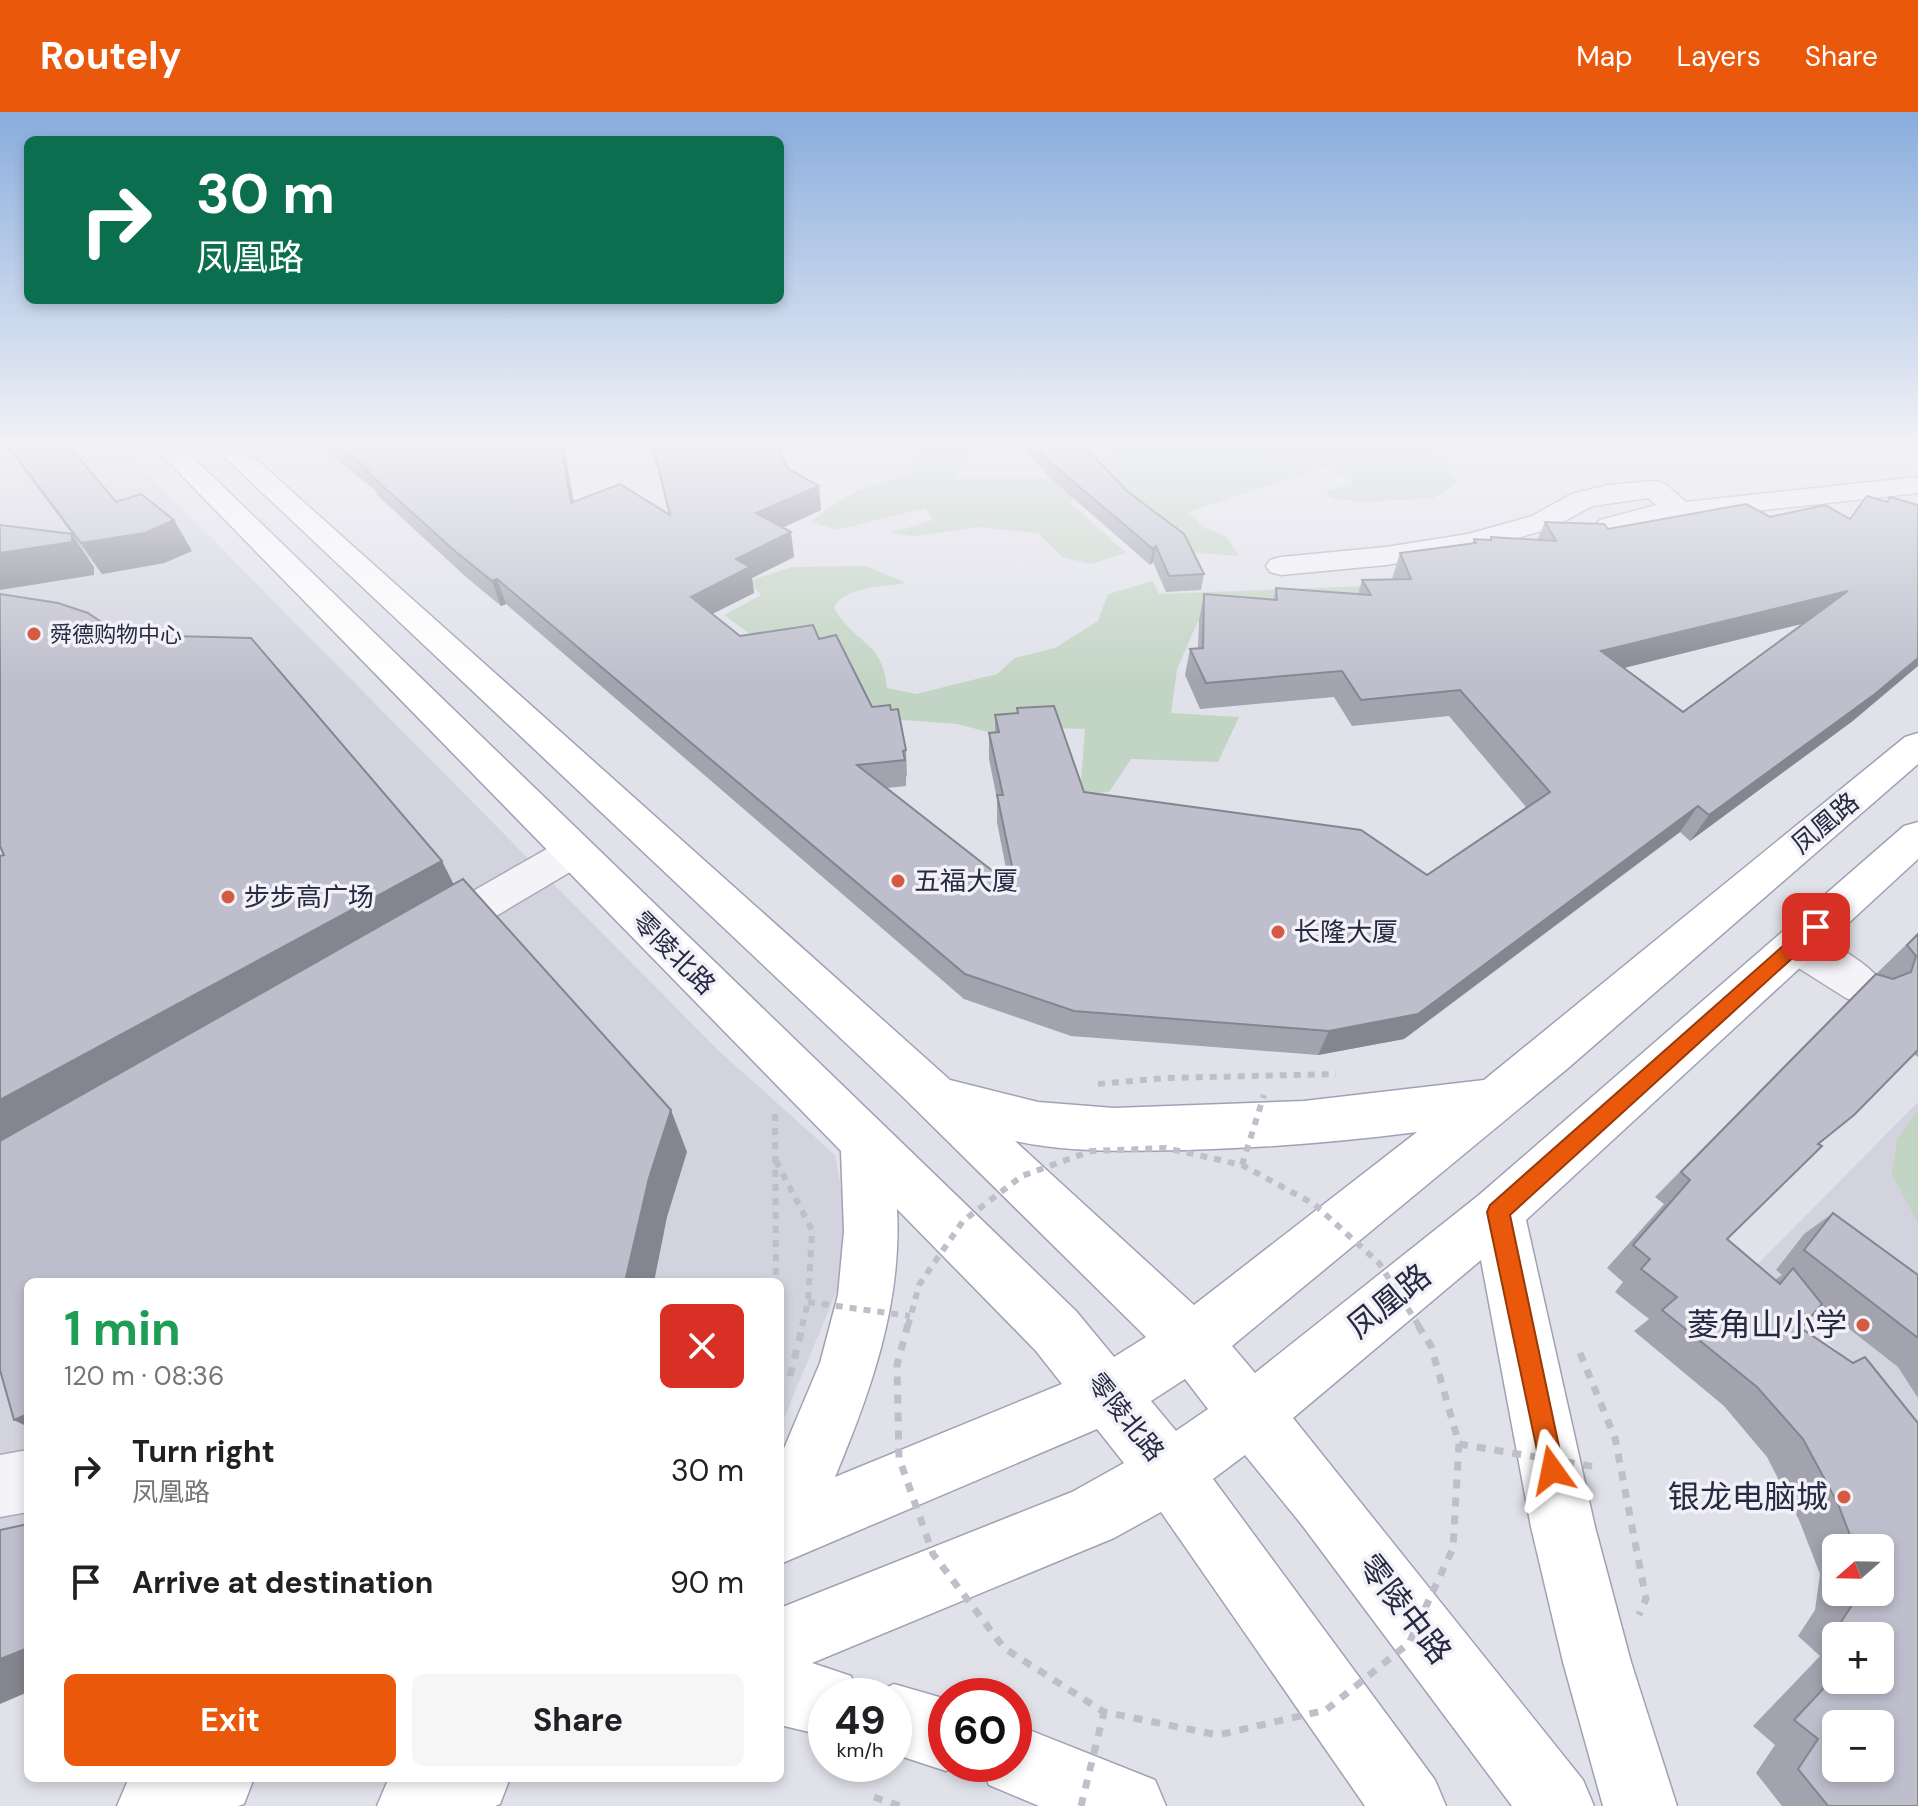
<!DOCTYPE html>
<html lang="en">
<head>
<meta charset="utf-8">
<style>
	body { margin:0; font-family:"DM Sans","Noto Sans SC",sans-serif; background:#f6f6f6; color:#202124; height:100vh; display:flex; flex-direction:column; font-size:30px; white-space:nowrap }
	* { box-sizing:border-box; margin:0 }
	p { font-size:26px; color:#757577 }
	.icon { flex:none; width:44px; height:44px; fill:none; stroke:currentColor; stroke-width:2; stroke-linecap:round; stroke-linejoin:round }
	.map { position:relative; flex:1; overflow:hidden }
	.sheet { position:absolute; left:24px; top:1166px; width:760px; height:504px; display:flex; flex-direction:column; background:#fff; border-radius:12px; box-shadow:0 4px 12px #0003 }
	.sheet>* { flex:none }
	.guide { position:absolute; left:24px; top:24px; width:760px; height:168px; border-radius:12px; box-shadow:0 4px 12px #0003; background:#0b6e4f; color:#fff; overflow:hidden }
	.needle { width:52px; rotate:250deg }
	.buttons { position:absolute; left:1822px; top:1422px; display:grid; gap:16px }
	.buttons a { display:grid; place-items:center; width:72px; height:72px; border-radius:12px; background:#fff; box-shadow:0 4px 12px #0003; font-size:40px }
	.speed { position:absolute; left:808px; top:1566px; display:flex; gap:16px; font-size:40px; font-weight:700; text-align:center }
	.speed>* { display:grid; place-content:center; width:104px; height:104px; border-radius:50%; background:#fff; box-shadow:0 4px 12px #0003; line-height:1 }
	.speed small { font-size:20px; font-weight:400 }
	.speed .limit { border:12px solid #d22; background:#fff; color:#111 }
	.pin { position:absolute; display:grid; place-items:center; width:68px; height:68px; color:#fff; margin:-34px; border-radius:16px; box-shadow:0 4px 12px #0006 }
	.me { position:absolute; width:88px; margin:-44px; rotate:348deg; stroke-linejoin:round; filter:drop-shadow(0 0 6px #0008) }
	.turn { display:flex; align-items:center; gap:28px; height:168px; padding:0 40px; font-size:36px }
	.turn .icon { width:104px; height:104px; stroke-width:2.5 }
	.turn b { display:block; font-size:56px; line-height:68px }
	.round { display:grid; place-items:center; flex:none; width:84px; height:84px; border-radius:12px; background:#f6f6f6 }
	.headline { display:flex; align-items:center; justify-content:space-between; height:136px; padding:0 40px }
	h1 { font-size:48px; font-weight:700; line-height:60px; color:#1e9e55 }
	.primary-button { display:flex; gap:16px; margin-top:auto; padding:16px 40px }
	.primary-button a { flex:1; height:92px; border-radius:12px; background:#ea580c; color:#fff; font-size:32px; font-weight:700; line-height:92px; text-align:center }
	.primary-button a+a { background:#f6f6f6; color:#202124 }
	ul { padding:0; list-style:none }
	li { display:flex; align-items:center; gap:24px; height:112px; padding:0 40px }
	li div { flex:1 }
	li b { display:block; font-size:30px }
	li em { font-style:normal }
	header { display:flex; align-items:center; gap:48px; box-sizing:border-box; height:112px; padding:0 40px; background:#ea580c; color:#fff }
	header strong { font-size:38px }
	nav { display:flex; gap:44px; margin-inline-start:auto; font-size:28px }
	.map>svg:first-child { display:block }
	.built { fill:#d3d3df }
	.green { fill:#c2d4c3 }
	.lines { fill:none; stroke-linecap:round; stroke-linejoin:round }
	.minor-casing { stroke:#aaaab8; stroke-width:3 }
	.major-casing { stroke:#a0a1b6; stroke-width:3 }
	.path-far1 { stroke:#bfbfc9; stroke-width:6; stroke-dasharray:7 7; stroke-linecap:butt }
	.path { stroke:#bfbfc9; stroke-width:7; stroke-dasharray:9 9; stroke-linecap:butt }
	.minor { fill:#f4f4f8; fill-rule:evenodd }
	.major { fill:#fff; fill-rule:evenodd }
	.path-bridge-far1 { stroke:#bfbfc9; stroke-width:6; stroke-dasharray:7 7; stroke-linecap:butt }
	.path-bridge { stroke:#bfbfc9; stroke-width:7; stroke-dasharray:9 9; stroke-linecap:butt }
	.wall { fill:#a3a3b0; fill-rule:evenodd }
	.shaded-wall { fill:#858590 }
	.building { fill:#bebecd; stroke:#858590; stroke-width:2; fill-rule:evenodd }
	.route { fill:#ea580c; stroke:#983908; stroke-width:2 }
	.poi-dot { fill:#d45a41; stroke:#f1f1f7; stroke-width:3 }
	.labels { text-anchor:middle; stroke-width:7; stroke-linejoin:round; paint-order:stroke }
	.far-poi-label { font-size:22px; fill:#282943; stroke:#f1f1f7; text-anchor:start }
	.street-label { font-size:26px; fill:#282943; stroke:#f1f1f7 }
	.poi-label { font-size:26px; fill:#282943; stroke:#f1f1f7; text-anchor:start }
	.near-street-label { font-size:32px; fill:#282943; stroke:#f1f1f7 }
	.near-poi-label { font-size:32px; fill:#282943; stroke:#f1f1f7; text-anchor:end }
</style>
</head>
<body>
<header>
<strong>Routely</strong>
<nav><a>Map</a><a>Layers</a><a>Share</a></nav>
</header>
<div class="map">
<svg width="1918" height="1694" viewBox="0 0 1918 1694">
	<rect width="100%" height="100%" fill="#e1e1ea"/>
	<g class="built">
		<path d="M0,334H120L720,940L835,1043L852,1142L780,1316V1170H28V1420L0,1427Z"/>
		<path d="M1918,990V1343L1866,1265L1750,1160Z"/>
	</g>
	<g class="green">
		<path d="M926,334H983L962,348L958,367H1040L1092,359L1094,353L1114,341L1104,334H1427L1442,344L1457,371L1434,386L1361,390L1331,386L1326,380L1354,370L1326,355L1188,400L1205,416L1226,424L1239,444L1187,440L1104,379L1069,389L1126,441L1091,452L1062,445L1038,421L980,415L915,424L891,421L933,408L925,396L837,418L811,410C845,382 867,372 910,363L914,344Z"/>
		<path d="M866,454L906,471C885,475 843,474 834,496C855,533 883,528 887,576L916,582L997,562L1015,546L1055,536L1098,509L1108,482L1153,469L1159,482L1367,474L1332,499L1201,503L1177,557L1171,601L1239,605L1218,650L1131,647L1109,680L1080,683L1085,617L1056,616L992,621L957,612L888,607L856,586L857,572L849,546L771,537L724,503L761,483L749,469L792,455Z"/>
		<path d="M1918,998V1111L1892,1062L1897,1027Z"/>
	</g>
	<g class="lines">
		<defs>
			<g id="minor">
				<path d="M1918,365V381L1654,410C1643,413 1631,415 1621,420C1607,427 1605,437 1587,432L1582,426L1600,408L1656,393L1648,386L1592,394L1552,416L1471,439L1386,453L1281,463L1270,460L1266,454L1270,448L1281,445L1386,435L1468,422L1532,404L1572,382L1608,373L1654,369L1664,371L1686,390Z"/>
				<path d="M573,726L587,730L593,740L587,750L447,833L432,838L417,833L410,822L417,811L559,730Z"/>
				<path d="M1796,817C1821,824 1872,851 1884,874L1878,886L1862,892L1846,886L1781,845L1774,833L1781,821Z"/>
				<path d="M28,1338V1400L0,1405V1343Z"/>
			</g>
			<g id="major">
				<path d="M153,334H181L1076,1199L1114,1245L1146,1225L902,984L213,334H241L950,968L1038,990L1114,996L1304,989L1484,968L1905,625L1918,621V652L1567,957L1232,1234L1255,1261L1479,1083L1904,714L1918,710V747L1526,1108L1595,1415L1631,1550L1677,1694H1603L1563,1550L1531,1415L1481,1148L1293,1306L1583,1668L1594,1694H1512L1302,1413L1245,1343L1213,1367L1435,1668L1446,1694H1365L1161,1400L1114,1426L812,1551L851,1564L859,1584H826V1624L780,1613V1496L1072,1380L1124,1351L1097,1317L780,1452V1346L820,1251L838,1183L844,1119L841,1039ZM1417,1020L1194,1193L1015,1029C1071,1041 1128,1039 1185,1038C1263,1036 1340,1030 1417,1020ZM897,1097L1036,1239L1062,1272L835,1365C871,1279 902,1192 897,1097ZM1185,1267L1208,1297L1176,1319L1151,1289Z"/>
				<path d="M894,1572L946,1587V1652H962L946,1659L894,1642V1584H868Z"/>
				<path d="M1014,1612L1155,1668L1166,1694H1039L989,1673L980,1652H1014Z"/>
				<path d="M133,1666H254L244,1692L238,1694H117L128,1668Z"/>
				<path d="M392,1666H510L500,1692L495,1694H377L388,1668Z"/>
			</g>
		</defs>
		<use href="#minor" class="minor-casing"/>
		<use href="#major" class="major-casing"/>
		<g class="path-far1">
			<path d="M1098,972L1166,966L1336,962"/>
			<path d="M775,1002L776,1170"/>
			<path d="M776,1049L812,1118L808,1190L802,1214"/>
		</g>
		<g class="path">
			<path d="M1580,1241L1615,1326L1646,1487L1639,1503"/>
			<path d="M790,1264L803,1212"/>
			<path d="M874,1685L900,1694"/>
		</g>
		<use href="#minor" class="minor"/>
		<use href="#major" class="major"/>
		<g class="path-bridge-far1">
			<path d="M1242,1053L1264,983"/>
			<path d="M808,1190L910,1204"/>
			<path d="M908,1214L919,1173L963,1109L1022,1064L1091,1039L1166,1036L1242,1053L1314,1092L1379,1151L1419,1214"/>
		</g>
		<g class="path-bridge">
			<path d="M908,1212L897,1253L899,1346L933,1442L1004,1536L1104,1600L1218,1623L1326,1598L1409,1531L1453,1436L1459,1332L1431,1234L1417,1212"/>
			<path d="M1459,1332L1596,1355"/>
			<path d="M1081,1694L1104,1600"/>
		</g>
	</g>
	<g class="wall">
		<path d="M6,334H69L116,390L192,439L164,451L102,462Z"/>
		<path d="M320,334H564L574,390L669,402L653,334L788,357L821,398L782,416L794,445L752,466L754,481L712,502L740,524L819,527L872,595L891,598L906,638L907,664L906,665V674L887,676L1009,772L997,710V687L989,647V621H995V603L1017,601V596L1084,680L1427,763L1526,695L1449,604L1352,614L1334,585L1200,597L1185,563L1190,537L1198,536L1199,508L1204,482L1273,488L1276,476L1358,482L1362,468L1392,467L1400,441L1472,431L1474,427L1490,428L1491,425L1537,428L1545,410L1608,417L1746,392L1854,608L1690,729L1680,720L1404,927L1318,943L1071,924L964,887L506,492L501,494L466,465L377,383L375,378ZM1805,511L1683,600L1624,556Z"/>
		<path d="M1023,334H1083L1204,462L1201,478L1166,480L1153,450L1150,453L1049,365Z"/>
		<path d="M1918,821V945L1914,942L1819,1032L1727,1127L1775,1168L1782,1163L1776,1158L1804,1122L1833,1101L1918,1163V1286L1898,1255L1820,1194L1801,1216L1853,1251L1918,1694H1782L1756,1661L1775,1633L1753,1614L1820,1544L1798,1524L1815,1498L1820,1462L1799,1408L1767,1345L1724,1294L1634,1219L1649,1207L1615,1180L1623,1170L1607,1156L1664,1092L1655,1085L1847,890L1876,862L1879,863L1877,861ZM1836,1436H1880V1480H1836ZM1836,1524H1880L1836,1568Z"/>
	</g>
	<g class="shaded-wall">
		<path d="M561,334H564L578,416L571,391Z"/>
		<path d="M819,374L821,398L760,426L756,401Z"/>
		<path d="M174,408L192,439L164,451L102,462L81,431Z"/>
		<path d="M791,420L794,445L752,466L754,481L696,510L691,485L736,447Z"/>
		<path d="M72,422L94,455V463L0,478V441Z"/>
		<path d="M1156,434L1153,450L1150,453L1153,437Z"/>
		<path d="M497,467L506,492L501,494L492,469Z"/>
		<path d="M1848,479L1830,505L1587,565L1601,539Z"/>
		<path d="M1918,546V554L1854,608L1690,729L1709,703Z"/>
		<path d="M1698,694L1680,720L1404,927L1318,943L1329,919Z"/>
		<path d="M442,749L459,783L0,1041V988Z"/>
		<path d="M671,998L687,1040L667,1105L654,1170H625L649,1066Z"/>
		<path d="M28,1302V1315L14,1308Z"/>
		<path d="M28,1536V1580L0,1592V1547Z"/>
	</g>
	<g class="building">
		<path d="M8,334H69L116,390L141,382L174,408L145,421L81,431Z"/>
		<path d="M339,334H561L571,391L620,372L670,403L653,334H777L788,357L819,374L756,401L791,420L736,447L750,455L691,485L740,524L813,513L819,527L836,523L872,595L890,593L891,598L898,597L906,638L903,639L905,648L857,653L1017,778L997,683H1003L989,621L999,620L995,603L1018,601L1017,596L1054,594L1084,680L1361,718L1427,763L1550,680L1460,578L1361,588L1342,559L1206,571L1190,537L1203,536L1204,482L1277,488L1276,476L1371,483L1362,468L1411,467L1400,441L1476,431L1474,427L1491,428V425L1556,429L1545,410L1604,412L1608,417L1746,392L1770,405L1825,393L1850,407L1867,384L1887,390L1890,385L1918,393V546L1875,582L1709,703L1698,694L1418,902L1329,919L1074,899L965,862L497,467L492,469L456,440L366,359L369,358ZM1848,479L1683,600L1601,539Z"/>
		<path d="M1037,334H1083L1127,379L1184,422L1204,462L1169,464L1156,434L1153,437L1050,350Z"/>
		<path d="M0,413L72,422V430L0,441Z"/>
		<path d="M0,482L58,491L88,501L107,514L132,523L251,526L442,749L0,988V744L4,743L0,734Z"/>
		<path d="M463,767L671,998L649,1066L625,1170H28V1302L14,1308L0,1258V1029Z"/>
		<path d="M1918,822V938L1854,1003L1818,1032L1822,1034L1727,1127L1780,1172L1793,1156L1822,1192L1801,1216L1853,1251L1865,1245L1918,1311V1694H1828L1798,1657L1818,1627L1794,1608L1836,1563V1568H1880V1524H1851L1839,1513L1856,1487L1857,1480H1880V1436H1855L1838,1392L1803,1327L1757,1275L1662,1198L1677,1185L1641,1157L1650,1147L1633,1133L1690,1068L1681,1060L1876,862L1893,867L1911,860L1916,844L1907,833ZM1836,1612H1880V1656H1836Z"/>
		<path d="M1833,1101L1918,1163V1226L1804,1138Z"/>
		<path d="M28,1412V1536L0,1547V1418Z"/>
	</g>
	<linearGradient id="sky" x2="0" y2="1"><stop stop-color="#89addd"/><stop offset="0.58" stop-color="#f2f2f6"/><stop offset="1" stop-color="#f2f2f6" stop-opacity="0"/></linearGradient>
	<rect width="1918" height="571" fill="url(#sky)"/>
	<path class="route" d="M1816,808L1822,810L1825,815L1822,819L1510,1103L1564,1358L1561,1367L1552,1371L1543,1367L1487,1100L1490,1093L1810,810Z"/>
	<g class="poi-dot">
		<circle cx="34" cy="522" r="8"/>
		<circle cx="898" cy="769" r="8"/>
		<circle cx="228" cy="785" r="8"/>
		<circle cx="1278" cy="820" r="8"/>
		<circle cx="1863" cy="1213" r="8"/>
		<circle cx="1844" cy="1385" r="8"/>
	</g>
	<g class="labels">
		<g class="far-poi-label">
			<text x="50" y="530">舜德购物中心</text>
		</g>
		<g class="street-label">
			<text transform="translate(1825 711) rotate(-40)" y="9">凤凰路</text>
			<text transform="translate(674 841) rotate(45)" y="9">零陵北路</text>
			<text transform="translate(1126 1305) rotate(51)" y="9">零陵北路</text>
		</g>
		<g class="poi-label">
			<text x="914" y="778">五福大厦</text>
			<text x="244" y="794">步步高广场</text>
			<text x="1294" y="829">长隆大厦</text>
		</g>
		<g class="near-street-label">
			<text transform="translate(1389 1189) rotate(-39)" y="11">凤凰路</text>
			<text transform="translate(1405 1497) rotate(52)" y="11">零陵中路</text>
		</g>
		<g class="near-poi-label">
			<text x="1847" y="1224">菱角山小学</text>
			<text x="1828" y="1396">银龙电脑城</text>
		</g>
	</g>
</svg>
<div class="buttons">
<a><svg class="needle" viewBox="-14 -14 28 28"><path d="M0-13l5 13h-10z" fill="#e53935"/><path d="M0 13l5-13h-10z" fill="#757577"/></svg></a>
<a>+</a>
<a>−</a>
</div>
<div class="speed"><div>49<small>km/h</small></div><div class="limit">60</div></div>
<div class="pin" style="left:1816px;top:815px;background:#d93025"><svg class="icon" aria-label="arrive" viewBox="0 0 24 24"><path d="M6 21V4h12l-3 4 3 4H6"/></svg></div>
<svg class="me" style="left:1552px;top:1358px" viewBox="-20 -20 40 40"><path d="M0-17L14 15 0 8-14 15z" fill="#ea580c" stroke="#fff" stroke-width="4"/></svg>
<div class="guide">
<div class="turn"><svg class="icon" aria-label="right" viewBox="0 0 24 24"><path d="M7 20v-9h11M14 6l5 5-5 5"/></svg><div><b>30 m</b>凤凰路</div></div>
</div>
<section class="sheet">
<div class="headline"><div><h1>1 min</h1><p>120 m · 08:36</p></div><a class="round" style="background:#d93025;color:#fff"><svg class="icon" aria-label="close" viewBox="0 0 24 24"><path d="M6 6l12 12M18 6L6 18"/></svg></a></div>
<ul>
<li><svg class="icon" aria-label="right" viewBox="0 0 24 24"><path d="M7 20v-9h11M14 6l5 5-5 5"/></svg><div><b>Turn right</b><p>凤凰路</p></div><em>30 m</em></li>
<li><svg class="icon" aria-label="arrive" viewBox="0 0 24 24"><path d="M6 21V4h12l-3 4 3 4H6"/></svg><div><b>Arrive at destination</b></div><em>90 m</em></li>
</ul>
<div class="primary-button"><a>Exit</a><a>Share</a></div>
</section>
</div>
</body>
</html>
